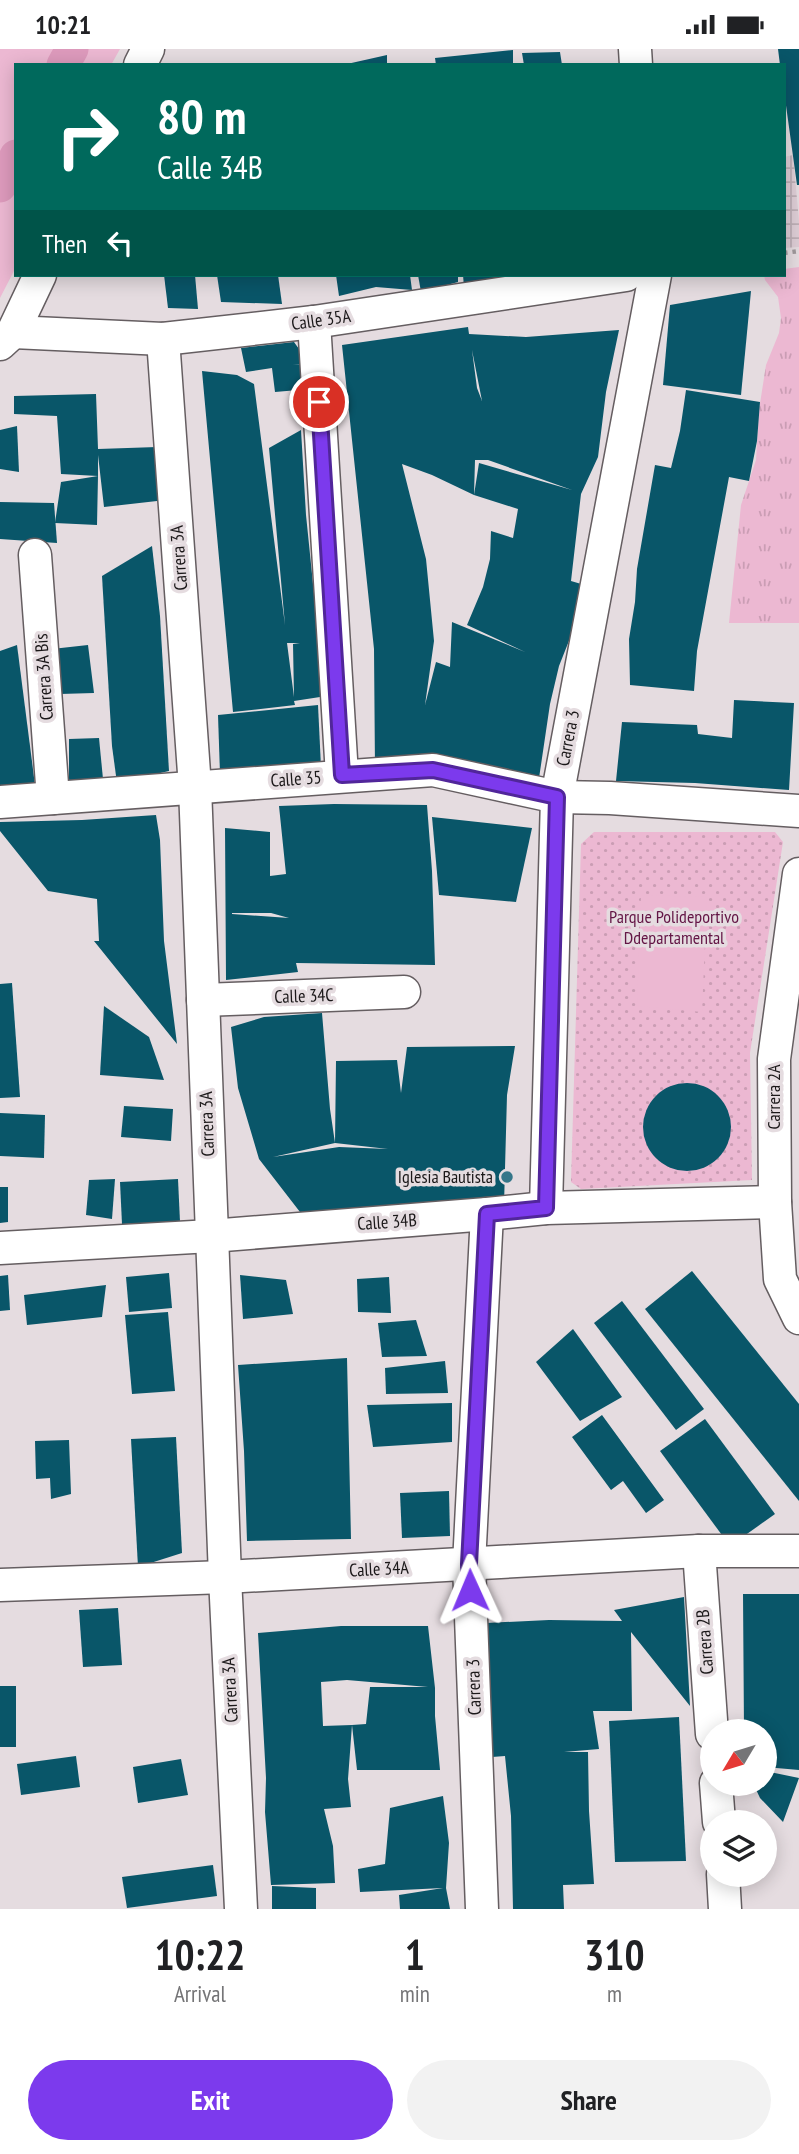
<!DOCTYPE html>
<html lang="en">
<head>
<meta charset="utf-8">
<style>
	body { margin:0; font-family:"PT Sans Narrow",sans-serif; background:#f2f2f2; color:#202124; height:100vh; display:flex; flex-direction:column; font-size:26px; white-space:nowrap }
	* { box-sizing:border-box; margin:0 }
	p { font-size:23px; color:#757577 }
	.icon { flex:none; width:38px; height:38px; fill:none; stroke:currentColor; stroke-width:2; stroke-linecap:round; stroke-linejoin:round }
	.map { position:relative; height:1860px; overflow:hidden }
	.sheet { display:flex; flex-direction:column; background:#fff; flex:1 }
	.sheet>* { flex:none }
	.hud { position:absolute; left:14px; top:14px; width:772px; height:214px; border-radius:0px; box-shadow:0 4px 18px #0003; background:#00695c; color:#fff; overflow:hidden }
	.needle { width:46px; rotate:232deg }
	.tools { position:absolute; left:700px; top:1670px; display:grid; gap:14px }
	.tools a { display:grid; place-items:center; width:77px; height:77px; border-radius:50%; background:#fff; box-shadow:0 4px 18px #0003; font-size:35px }
	.pin { position:absolute; display:grid; place-items:center; width:60px; height:60px; color:#fff; margin:-30px; border:4px solid #fff; border-radius:50%; box-shadow:0 2px 7px #0007 }
	.me { position:absolute; width:77px; margin:-38px; rotate:359deg; stroke-linejoin:round; filter:drop-shadow(0 0 5px #0008) }
	.turn { display:flex; align-items:center; gap:24px; height:147px; padding:0 28px; font-size:32px }
	.turn .icon { width:91px; height:91px; stroke-width:2.5 }
	.turn b { display:block; font-size:49px; line-height:60px }
	.then { display:flex; align-items:center; height:66px; padding:0 28px; background:#0003; gap:14px; font-size:26px }
	.eta { display:flex; justify-content:space-evenly; align-items:center; height:119px; text-align:center }
	.eta b { font-size:42px; font-weight:800; line-height:49px }
	.button { display:flex; gap:14px; margin-top:auto; padding:14px 28px }
	.button a { flex:1; height:80px; border-radius:42px; background:#7c3aed; color:#fff; font-size:28px; font-weight:800; line-height:80px; text-align:center }
	.button a+a { background:#f2f2f2; color:#202124 }
	.status { display:flex; justify-content:space-between; align-items:center; height:49px; padding:0 35px; background:#fff; direction:ltr }
	.status svg { height:19px; fill:currentColor }
	.map>svg:first-child { display:block }
	.industrial { fill:url(#industrial-grid) }
	.grass { fill:url(#grass-tufts) }
	.park { fill:url(#park-dots) }
	.garden { fill:#ecb8d2 }
	.lines { fill:none; stroke-linecap:round; stroke-linejoin:round }
	.canal { stroke:#dd9abc; stroke-width:33 }
	.building { fill:#095669; fill-rule:evenodd }
	.minor-casing { stroke:#655e61; stroke-width:35 }
	.path { stroke:#a0999c; stroke-width:4.5; stroke-dasharray:3.5 5; stroke-linecap:butt }
	.minor { stroke:#fff; stroke-width:32 }
	.route-casing { stroke:#51269a; stroke-width:18 }
	.route { stroke:#7c3aed; stroke-width:12 }
	.poi-dot { fill:#357689; stroke:#e5dce0; stroke-width:2.5 }
	.labels { text-anchor:middle; stroke-width:7; stroke-linejoin:round; paint-order:stroke }
	.street-label { font-size:18px; fill:#1b1819; stroke:#e5dce0 }
	.park-label { font-size:18px; fill:#631545; stroke:#e5dce0 }
	.poi-label { font-size:18px; fill:#1b1819; stroke:#e5dce0; text-anchor:end }
</style>
</head>
<body>
<div class="status"><b>10:21</b><svg viewBox="0 0 49 12"><path d="M0 12V9h3v3zM5 12V6h3v6zM10 12V3h3v9zM15 12V0h3v12zM26 1h20v11H26zM47 4h2v5h-2z"/></svg></div>
<div class="map">
<svg width="799" height="1860" viewBox="0 0 799 1860">
	<defs>
		<pattern id="industrial-grid" width="8" height="8" patternUnits="userSpaceOnUse" patternTransform="scale(1.75)"><rect width="8" height="8" fill="#ddcdd5"/><path d="M0 4h8M4 0v8" fill="none" stroke="#bdafb6"/></pattern>
		<pattern id="grass-tufts" width="24" height="20" patternUnits="userSpaceOnUse" patternTransform="scale(1.75)"><rect width="24" height="20" fill="#ecb8d2"/><path d="M3 7l-1-3M5 7V3M7 7l1-3M15 17l-1-3M17 17v-4M19 17l1-3" fill="none" stroke="#ca9db4"/></pattern>
		<pattern id="park-dots" width="8" height="8" patternUnits="userSpaceOnUse" patternTransform="scale(1.75)"><rect width="8" height="8" fill="#ecb8d2"/><path d="M2 2h.1M6 6h.1" fill="none" stroke="#ca9db4" stroke-width="1.8" stroke-linecap="round"/></pattern>
	</defs>
	<rect width="100%" height="100%" fill="#e5dce0"/>
	<path class="industrial" d="M793,106L799,172V198L784,199V108Z"/>
	<path class="grass" d="M799,218V574H729L741,456L756,411L759,361L766,316L779,284L781,269L778,248L765,231L764,226H784V220Z"/>
	<path class="park" d="M594,783H775L783,793L750,1004L752,1131L581,1140L571,1133L581,795Z"/>
	<g class="garden">
		<path d="M0,0H120L111,16H16V218L0,249Z"/>
		<path d="M641,846L707,848L702,963L637,957Z"/>
	</g>
	<g class="lines">
		<g class="canal">
			<path d="M63,16L72,0"/>
			<path d="M0,137L16,107"/>
		</g>
	</g>
	<g class="building">
		<path d="M778,0H799V136H797L784,42V16H780Z"/>
		<path d="M513,1V16H436L435,9Z"/>
		<path d="M560,3L562,16H524L522,4Z"/>
		<path d="M387,6V16H347V15Z"/>
		<path d="M164,226H195L198,260L168,259Z"/>
		<path d="M217,226H278L282,255L221,253Z"/>
		<path d="M336,226H410L412,241L376,238L339,247Z"/>
		<path d="M418,226H458V233L421,243Z"/>
		<path d="M463,226H496L498,235L464,238Z"/>
		<path d="M751,242L741,346L663,336L670,256Z"/>
		<path d="M468,278L469,285L526,288L619,281L606,343L598,408L581,445L571,532L588,537L580,564L559,617L550,655L538,736L375,719L374,600L342,296ZM472,301L482,352L477,339ZM475,411H488L572,441L479,414L474,446ZM402,415L432,426L474,446L518,460L513,489L491,482L490,510L483,538L467,576L525,603L452,573L450,618L436,613L425,656L434,592L426,510Z"/>
		<path d="M294,293L309,314L293,316L305,315L310,340L275,343L272,319L246,323L241,299Z"/>
		<path d="M202,322L237,326L254,335L285,576L269,399L301,381L306,466L319,594L320,648L294,652L295,656L233,663ZM287,594H300L293,595L294,648Z"/>
		<path d="M686,341L760,353L757,392L749,432L729,428L697,602L694,642L630,636L629,590L635,553L637,520L655,416L671,419L680,382Z"/>
		<path d="M96,345L98,400L157,398V452L104,458L98,406V427L97,476L55,474L61,433L98,427L61,425L57,367L14,365V347Z"/>
		<path d="M17,377L19,423L0,420V381Z"/>
		<path d="M0,453L54,454L57,494L0,490Z"/>
		<path d="M152,497L160,567L169,722L117,734L112,697L102,527Z"/>
		<path d="M17,596L35,736L0,741V602Z"/>
		<path d="M88,596L94,644L60,645L52,600Z"/>
		<path d="M734,651L794,654L789,741L695,734L616,732L622,673L697,676L698,685L732,689Z"/>
		<path d="M318,656L321,718L220,725L218,666Z"/>
		<path d="M99,689L103,730L69,732V690Z"/>
		<path d="M334,755L427,756L432,822L435,916L296,914L298,923L226,931L225,779L270,783V827L286,825L279,757ZM232,864H271L289,869L232,865Z"/>
		<path d="M156,766L160,791L164,892L177,995L94,892H99L97,850L48,842L0,782V773L82,771Z"/>
		<path d="M432,768L532,779L516,853L439,846Z"/>
		<path d="M12,934L20,1048L0,1049V935Z"/>
		<path d="M104,957L149,988L164,1031L100,1026Z"/>
		<path d="M322,964L330,1060L335,1094L336,1012L397,1011L401,1044L407,998L515,997L507,1046L504,1156L300,1163L259,1110L238,1039L231,978L264,968ZM335,1094L388,1100L339,1098L273,1108Z"/>
		<circle cx="687" cy="1078" r="44"/>
		<path d="M124,1057L173,1060L171,1092L121,1088Z"/>
		<path d="M0,1064L45,1066L44,1109L0,1107Z"/>
		<path d="M115,1130L112,1170L86,1166L89,1131Z"/>
		<path d="M178,1130L180,1173L122,1175L120,1133Z"/>
		<path d="M0,1138H8V1173L0,1174Z"/>
		<path d="M692,1222L799,1355V1452L645,1260Z"/>
		<path d="M169,1224L172,1259L129,1263L126,1228Z"/>
		<path d="M8,1226L10,1261L0,1262V1227Z"/>
		<path d="M240,1226L286,1231L293,1265L243,1270Z"/>
		<path d="M389,1228L391,1264L358,1263L357,1230Z"/>
		<path d="M106,1236L102,1268L27,1276L24,1246Z"/>
		<path d="M622,1252L704,1360L676,1381L594,1274Z"/>
		<path d="M168,1263L175,1342L132,1345L125,1266Z"/>
		<path d="M416,1271L427,1307L382,1308L378,1274Z"/>
		<path d="M573,1280L622,1348L580,1372L536,1313Z"/>
		<path d="M347,1309L351,1490L247,1492L244,1402L238,1316Z"/>
		<path d="M445,1312L448,1344L386,1345L385,1319Z"/>
		<path d="M452,1354V1393L373,1398L367,1356Z"/>
		<path d="M602,1366L664,1451L646,1464L623,1432L611,1441L572,1388Z"/>
		<path d="M705,1370L775,1465L730,1497L660,1402Z"/>
		<path d="M176,1388L182,1504L138,1518L131,1390Z"/>
		<path d="M69,1391L71,1445L51,1450L50,1429L36,1430L35,1392Z"/>
		<path d="M449,1442L450,1487L402,1489L400,1444Z"/>
		<path d="M743,1545H799V1721L765,1718V1682H744Z"/>
		<path d="M684,1548L690,1657L631,1583L632,1662H593L599,1700L564,1703H588L589,1762L594,1835L563,1836L564,1860H513L511,1767L505,1707L492,1708L486,1574L549,1571L622,1572L614,1561Z"/>
		<path d="M118,1559L122,1616L83,1618L79,1561Z"/>
		<path d="M341,1577H428L435,1639V1667L440,1721H357L352,1676L366,1675L370,1638H428L347,1631L321,1633L323,1677L352,1676L348,1730L351,1758L324,1760L333,1797L335,1834L271,1836L265,1763L266,1729L258,1584Z"/>
		<rect x="0" y="1637" width="16" height="61"/>
		<path d="M679,1668L686,1812L615,1813L609,1672Z"/>
		<path d="M76,1707L80,1738L21,1746L17,1715Z"/>
		<path d="M181,1710L188,1746L138,1754L133,1718Z"/>
		<path d="M765,1722L799,1729L783,1773L760,1749L753,1734H765Z"/>
		<path d="M443,1747L449,1794L446,1839L450,1860H400L399,1846L443,1839L360,1843L358,1820L385,1815L390,1759Z"/>
		<path d="M213,1816L217,1847L127,1859L122,1828Z"/>
		<path d="M272,1837L316,1839V1860H272Z"/>
	</g>
	<g class="lines">
		<defs>
			<g id="minor">
				<path d="M635,0L636,16"/>
				<path d="M140,16L148,0"/>
				<path d="M314,273L342,726"/>
				<path d="M13,283L163,290L314,273L626,226"/>
				<path d="M163,290L195,738L225,1528L241,1860"/>
				<path d="M0,295L13,283L40,226"/>
				<path d="M35,506L53,749"/>
				<path d="M0,753L433,721L557,748L610,749L799,762"/>
				<path d="M799,825L774,1010L775,1153L780,1230L799,1269"/>
				<path d="M203,951L404,943"/>
				<path d="M546,1159L557,748L655,226"/>
				<path d="M0,1199L211,1187L487,1165L546,1159L775,1153"/>
				<path d="M699,1502L712,1685"/>
				<path d="M0,1536L225,1528L699,1502H799"/>
				<path d="M716,1734L719,1773"/>
				<path d="M723,1825L725,1860"/>
				<path d="M482,1860L469,1515L487,1165"/>
			</g>
		</defs>
		<use href="#minor" class="minor-casing"/>
		<path class="path" d="M784,204L799,202"/>
		<use href="#minor" class="minor"/>
	</g>
	<g class="lines">
		<defs>
			<path id="route" d="M319,353L342,726L433,721L557,748L546,1159L487,1165L469,1515L470,1541"/>
		</defs>
		<use href="#route" class="route-casing"/>
		<use href="#route" class="route"/>
	</g>
	<circle class="poi-dot" cx="507" cy="1128" r="7"/>
	<g class="labels">
		<g class="street-label">
			<text transform="translate(321 271) rotate(-8)" y="6">Calle 35A</text>
			<text transform="translate(179 509) rotate(-94)" y="6">Carrera 3A</text>
			<text transform="translate(44 628) rotate(-94)" y="6">Carrera 3A Bis</text>
			<text transform="translate(568 689) rotate(-79)" y="6">Carrera 3</text>
			<text transform="translate(296 730) rotate(-4)" y="6">Calle 35</text>
			<text transform="translate(304 947) rotate(-2)" y="6">Calle 34C</text>
			<text transform="translate(774 1048) rotate(-90)" y="6">Carrera 2A</text>
			<text transform="translate(207 1075) rotate(-92)" y="6">Carrera 3A</text>
			<text transform="translate(387 1173) rotate(-4)" y="6">Calle 34B</text>
			<text transform="translate(379 1520) rotate(-3)" y="6">Calle 34A</text>
			<text transform="translate(705 1593) rotate(-94)" y="6">Carrera 2B</text>
			<text transform="translate(474 1638) rotate(-92)" y="6">Carrera 3</text>
			<text transform="translate(230 1641) rotate(-93)" y="6">Carrera 3A</text>
		</g>
		<g class="park-label">
			<text x="674" y="874">Parque Polideportivo<tspan x="674" dy="21">Ddepartamental</tspan></text>
		</g>
		<g class="poi-label">
			<text x="493" y="1134">Iglesia Bautista</text>
		</g>
	</g>
</svg>
<div class="tools">
<a><svg class="needle" viewBox="-14 -14 28 28"><path d="M0-13l5 13h-10z" fill="#e53935"/><path d="M0 13l5-13h-10z" fill="#757577"/></svg></a>
<a><svg class="icon" aria-label="layers" viewBox="0 0 24 24"><path d="M12 4l9 5-9 5-9-5zM3 14l9 5 9-5"/></svg></a>
</div>
<div class="pin" style="left:319px;top:353px;background:#d93025"><svg class="icon" aria-label="arrive" viewBox="0 0 24 24"><path d="M6 21V4h12l-3 4 3 4H6"/></svg></div>
<svg class="me" style="left:470px;top:1541px" viewBox="-20 -20 40 40"><path d="M0-17L14 15 0 8-14 15z" fill="#7c3aed" stroke="#fff" stroke-width="4"/></svg>
<div class="hud">
<div class="turn"><svg class="icon" aria-label="right" viewBox="0 0 24 24"><path d="M7 20v-9h11M14 6l5 5-5 5"/></svg><div><b>80 m</b>Calle 34B</div></div>
<div class="then">Then<svg class="icon" aria-label="left" viewBox="0 0 24 24"><path d="M17 20v-9H6M10 6l-5 5 5 5"/></svg></div>
</div>
</div>
<section class="sheet">
<div class="eta">
<div><b>10:22</b><p>Arrival</p></div>
<div><b>1</b><p>min</p></div>
<div><b>310</b><p>m</p></div>
</div>
<div class="button"><a>Exit</a><a>Share</a></div>
</section>
</body>
</html>
